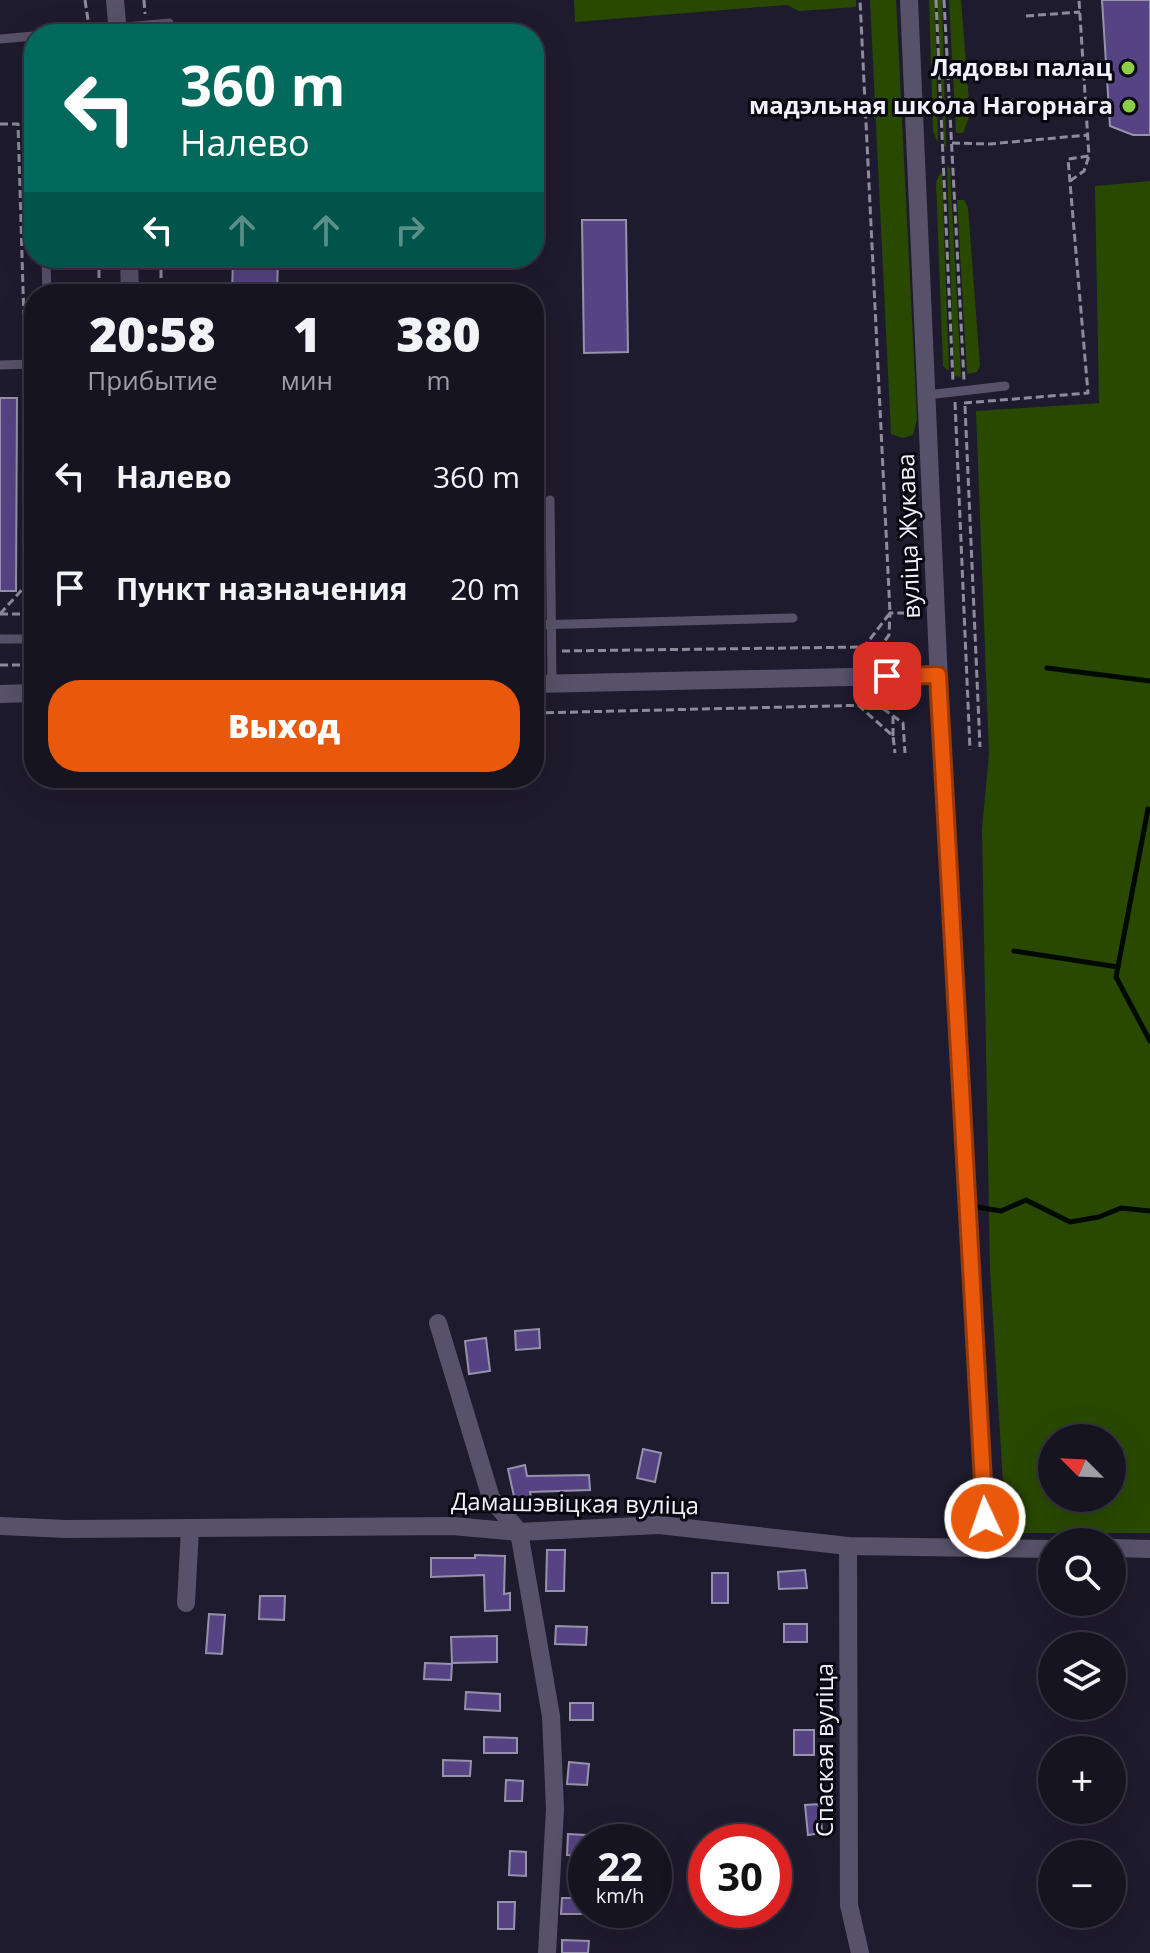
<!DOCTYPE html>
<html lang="ru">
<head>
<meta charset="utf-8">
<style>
	body { margin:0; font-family:"Open Sans",sans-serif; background:#24212f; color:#f1f3f6; height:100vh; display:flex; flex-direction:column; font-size:30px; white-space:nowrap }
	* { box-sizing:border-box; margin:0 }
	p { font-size:26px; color:#9e9ea5 }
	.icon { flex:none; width:44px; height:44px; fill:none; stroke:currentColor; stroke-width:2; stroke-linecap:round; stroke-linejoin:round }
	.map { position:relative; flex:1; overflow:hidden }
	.drawer { position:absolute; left:24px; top:284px; width:520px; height:504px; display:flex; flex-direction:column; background:#171422; border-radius:32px; box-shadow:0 8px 32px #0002,0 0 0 2px #363340 }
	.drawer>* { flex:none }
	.hud { position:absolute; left:24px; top:24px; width:520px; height:244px; border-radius:32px; box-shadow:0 8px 32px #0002,0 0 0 2px #363340; background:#00695c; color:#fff; overflow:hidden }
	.needle { width:52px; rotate:294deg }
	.buttons { position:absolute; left:1038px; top:1424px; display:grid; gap:16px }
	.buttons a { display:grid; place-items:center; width:88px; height:88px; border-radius:50%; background:#171422; box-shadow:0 8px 32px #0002,0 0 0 2px #363340; font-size:40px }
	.speed { position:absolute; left:568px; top:1824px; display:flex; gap:16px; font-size:40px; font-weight:700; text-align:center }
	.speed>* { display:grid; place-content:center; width:104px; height:104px; border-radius:50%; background:#171422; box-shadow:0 8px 32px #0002,0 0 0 2px #363340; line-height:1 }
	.speed small { font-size:20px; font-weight:400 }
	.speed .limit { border:12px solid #d22; background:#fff; color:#111 }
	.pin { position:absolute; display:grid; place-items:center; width:68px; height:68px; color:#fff; margin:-34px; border-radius:16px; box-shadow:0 4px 12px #0006 }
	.me { position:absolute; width:88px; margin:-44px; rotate:357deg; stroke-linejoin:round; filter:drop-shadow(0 0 6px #0008) }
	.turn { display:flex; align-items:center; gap:28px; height:168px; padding:0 24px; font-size:36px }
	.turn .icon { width:104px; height:104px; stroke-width:2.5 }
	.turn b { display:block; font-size:56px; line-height:68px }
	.lanes { display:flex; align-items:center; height:76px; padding:0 24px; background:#0003; justify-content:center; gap:40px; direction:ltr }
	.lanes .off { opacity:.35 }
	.eta { display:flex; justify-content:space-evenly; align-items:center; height:136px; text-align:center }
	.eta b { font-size:48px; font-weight:800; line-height:56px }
	.primary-button { display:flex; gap:16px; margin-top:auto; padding:16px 24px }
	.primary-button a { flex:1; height:92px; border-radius:32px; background:#ea580c; color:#fff; font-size:32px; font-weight:800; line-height:92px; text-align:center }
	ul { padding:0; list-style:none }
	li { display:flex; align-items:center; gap:24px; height:112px; padding:0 24px }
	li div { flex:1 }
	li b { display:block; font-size:30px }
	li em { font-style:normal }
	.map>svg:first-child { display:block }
	.green { fill:#294900; fill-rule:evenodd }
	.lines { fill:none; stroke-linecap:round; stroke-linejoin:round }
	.stream { stroke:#000900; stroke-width:5 }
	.building { fill:#554384; stroke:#9792ab; stroke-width:2 }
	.path { stroke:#8e8b9b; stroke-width:3; stroke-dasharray:8 4; stroke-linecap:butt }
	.service { stroke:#575269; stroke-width:9 }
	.minor { stroke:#575269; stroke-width:18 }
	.route-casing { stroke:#983908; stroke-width:20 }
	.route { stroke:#ea580c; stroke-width:14 }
	.poi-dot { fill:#8bce46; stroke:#09070f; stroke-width:3 }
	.labels { text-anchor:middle; stroke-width:6; stroke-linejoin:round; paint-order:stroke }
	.poi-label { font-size:24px; font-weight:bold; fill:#f3f1fe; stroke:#09070f; text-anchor:end }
	.street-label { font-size:24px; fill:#f3f1fe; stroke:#09070f }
</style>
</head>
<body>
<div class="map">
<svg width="1150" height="1953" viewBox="0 0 1150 1953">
	<rect width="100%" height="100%" fill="#1f1b2e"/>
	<g class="green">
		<path d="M574,0H856V7L799,11L787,5L575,22Z"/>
		<path d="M870,0H896L917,419L913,435L903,438L891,434Z"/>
		<path d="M929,0H935L938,143L933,131Z"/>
		<path d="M937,0H942L946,147L944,146Z"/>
		<path d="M949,0H961L970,115L963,133H956Z"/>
		<path d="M947,166L950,168L961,377L954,376Z"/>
		<path d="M940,173L942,174L949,371L943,366L936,182Z"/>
		<path d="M1150,181V1533H1006L990,1269L982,829L989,754L976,411L1099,403L1095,186ZM1112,1438V1498H1052V1438Z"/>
		<path d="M957,200H964L968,208L980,366L977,372L967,374Z"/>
	</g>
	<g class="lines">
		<g class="stream">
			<path d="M1047,668L1150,681"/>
			<path d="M1148,809L1116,977L1150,1041"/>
			<path d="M1014,951L1118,967"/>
			<path d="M977,1207L1001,1211L1026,1200L1070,1222L1099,1217L1121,1208L1150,1211"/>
		</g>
	</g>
	<g class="building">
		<path d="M1102,0H1150V135H1133L1110,126Z"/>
		<path d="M582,220H626L628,352L584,353Z"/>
		<path d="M233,258H278L277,294H232Z"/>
		<path d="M0,398H17L16,591H0Z"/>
		<path d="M539,1329L540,1348L516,1350L515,1331Z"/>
		<path d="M486,1338L490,1371L469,1374L465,1341Z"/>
		<path d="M643,1449L661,1453L655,1482L637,1478Z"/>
		<path d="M525,1465L527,1476L589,1475L590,1490L530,1492L531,1497L515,1501L508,1469Z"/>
		<path d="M547,1550H565L564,1591H546Z"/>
		<path d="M475,1555L505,1556L504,1594L510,1593V1610L485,1611L484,1575L431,1577V1558H475Z"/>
		<path d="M805,1570L807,1588L779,1589L778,1572Z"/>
		<rect x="712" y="1573" width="16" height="30"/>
		<path d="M260,1596H285L284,1620L259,1619Z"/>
		<path d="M209,1614L225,1615L222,1654L206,1653Z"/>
		<rect x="784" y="1624" width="23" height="18"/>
		<path d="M556,1626L587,1627L586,1645L555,1644Z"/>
		<path d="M497,1636V1662L452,1663L451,1637Z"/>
		<path d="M425,1663L452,1664L451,1680L424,1679Z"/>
		<path d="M466,1692L500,1694V1711L465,1709Z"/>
		<rect x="570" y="1703" width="23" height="17"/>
		<rect x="794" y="1730" width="20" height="25"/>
		<path d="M484,1737L517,1738V1753H484Z"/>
		<path d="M443,1760L471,1761L470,1776H443Z"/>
		<path d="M569,1762L589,1764L587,1785L567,1784Z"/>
		<path d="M506,1780L523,1781L522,1801H505Z"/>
		<path d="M820,1804L822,1833L808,1835L805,1805Z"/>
		<path d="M568,1834L586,1835V1856L567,1855Z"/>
		<path d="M510,1851L526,1852V1876L509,1875Z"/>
		<path d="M562,1898H584V1914H561Z"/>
		<path d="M498,1902H515L514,1929H498Z"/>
		<path d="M562,1940L589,1941L588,1953H562Z"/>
	</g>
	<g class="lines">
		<g class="path">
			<path d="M85,0L88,20"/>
			<path d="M144,0L145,14"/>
			<path d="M936,0L953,382"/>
			<path d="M944,0L964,380"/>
			<path d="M1026,16L1080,12"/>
			<path d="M0,124H18L25,354"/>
			<path d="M952,143L990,144L1088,135"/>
			<path d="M1070,181L1084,171L1089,156"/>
			<path d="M99,258V294"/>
			<path d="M161,258V294"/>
			<path d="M26,377L29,614H34"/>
			<path d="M955,402L970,750"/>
			<path d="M964,403L1088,393L1068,159L1089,156L1079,0"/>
			<path d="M965,406L980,747"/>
			<path d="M0,614L27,584"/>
			<path d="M0,614H28"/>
			<path d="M864,647L881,646L889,635L890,613H922"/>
			<path d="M562,651L864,647L890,613L860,0"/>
			<path d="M872,659V646"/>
			<path d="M0,665H34"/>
			<path d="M858,705L893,736L895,753"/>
			<path d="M872,705H878L903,723L905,753"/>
			<path d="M534,713L872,705V694"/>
			<path d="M893,716V736"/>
		</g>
		<g class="service">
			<path d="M53,34L169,23"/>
			<path d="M0,39L34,36"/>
			<path d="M46,258L47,294"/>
			<path d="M0,365L34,364"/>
			<path d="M927,395L1005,386"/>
			<path d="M550,500L552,684"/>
			<path d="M534,625L793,618"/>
			<path d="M0,639H34"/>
		</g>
		<g class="minor">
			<path d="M115,0L118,34"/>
			<path d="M909,0L942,751L987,1550"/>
			<path d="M129,258L130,294"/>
			<path d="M534,684L938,675"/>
			<path d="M0,694L34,693"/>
			<path d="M139,778V780"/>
			<path d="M438,1323L491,1498L519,1532L551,1716L555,1809L547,1953"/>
			<path d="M0,1526L67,1529L453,1526L519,1532L659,1525L848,1546L1052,1549"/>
			<path d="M848,1546L849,1905L860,1953"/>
			<path d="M1112,1548L1150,1549"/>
			<path d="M186,1603L190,1528"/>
		</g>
	</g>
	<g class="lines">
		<defs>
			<path id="route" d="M887,676L938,675L985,1518"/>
		</defs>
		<use href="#route" class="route-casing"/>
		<use href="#route" class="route"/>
	</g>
	<g class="poi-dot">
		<circle cx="1128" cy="68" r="8"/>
		<circle cx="1129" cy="106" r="8"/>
	</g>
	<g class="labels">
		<g class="poi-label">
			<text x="1112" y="76">Лядовы палац</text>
			<text x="1113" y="114">мадэльная школа Нагорнага</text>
		</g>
		<g class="street-label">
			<text transform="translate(909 536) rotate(-92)" y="8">вуліца Жукава</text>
			<text transform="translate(575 1504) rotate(1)" y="8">Дамашэвіцкая вуліца</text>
			<text transform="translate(825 1750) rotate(-90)" y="8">Спаская вуліца</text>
		</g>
	</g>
</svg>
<div class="buttons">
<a><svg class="needle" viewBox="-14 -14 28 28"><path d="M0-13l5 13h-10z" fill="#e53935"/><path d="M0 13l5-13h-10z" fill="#9e9ea5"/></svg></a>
<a><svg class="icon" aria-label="search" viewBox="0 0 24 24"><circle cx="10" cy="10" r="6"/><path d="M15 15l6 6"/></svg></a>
<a><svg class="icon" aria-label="layers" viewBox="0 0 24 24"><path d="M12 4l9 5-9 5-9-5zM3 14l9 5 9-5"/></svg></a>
<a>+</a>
<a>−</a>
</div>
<div class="speed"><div>22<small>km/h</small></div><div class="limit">30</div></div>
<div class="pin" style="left:887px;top:676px;background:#d93025"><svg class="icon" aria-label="arrive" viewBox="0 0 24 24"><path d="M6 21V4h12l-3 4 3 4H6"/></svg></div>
<svg class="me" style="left:985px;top:1518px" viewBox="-20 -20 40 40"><circle r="17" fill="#ea580c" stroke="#fff" stroke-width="3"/><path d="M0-11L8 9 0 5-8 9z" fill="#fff"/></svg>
<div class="hud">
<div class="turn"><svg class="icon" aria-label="left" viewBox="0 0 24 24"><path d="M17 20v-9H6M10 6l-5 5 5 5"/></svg><div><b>360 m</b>Налево</div></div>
<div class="lanes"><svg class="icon" aria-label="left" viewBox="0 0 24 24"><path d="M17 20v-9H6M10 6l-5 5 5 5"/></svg><svg class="icon off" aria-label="ahead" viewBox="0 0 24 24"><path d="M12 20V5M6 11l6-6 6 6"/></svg><svg class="icon off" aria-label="ahead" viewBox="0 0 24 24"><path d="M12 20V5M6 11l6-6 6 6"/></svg><svg class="icon off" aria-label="right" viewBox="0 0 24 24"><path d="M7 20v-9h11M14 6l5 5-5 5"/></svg></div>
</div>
<section class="drawer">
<div class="eta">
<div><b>20:58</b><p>Прибытие</p></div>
<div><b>1</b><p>мин</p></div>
<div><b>380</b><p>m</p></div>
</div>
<ul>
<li><svg class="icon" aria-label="left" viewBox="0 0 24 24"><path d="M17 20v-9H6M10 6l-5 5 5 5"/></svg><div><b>Налево</b></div><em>360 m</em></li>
<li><svg class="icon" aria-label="arrive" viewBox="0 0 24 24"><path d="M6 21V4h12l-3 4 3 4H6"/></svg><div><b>Пункт назначения</b></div><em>20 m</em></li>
</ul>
<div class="primary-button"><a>Выход</a></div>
</section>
</div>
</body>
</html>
